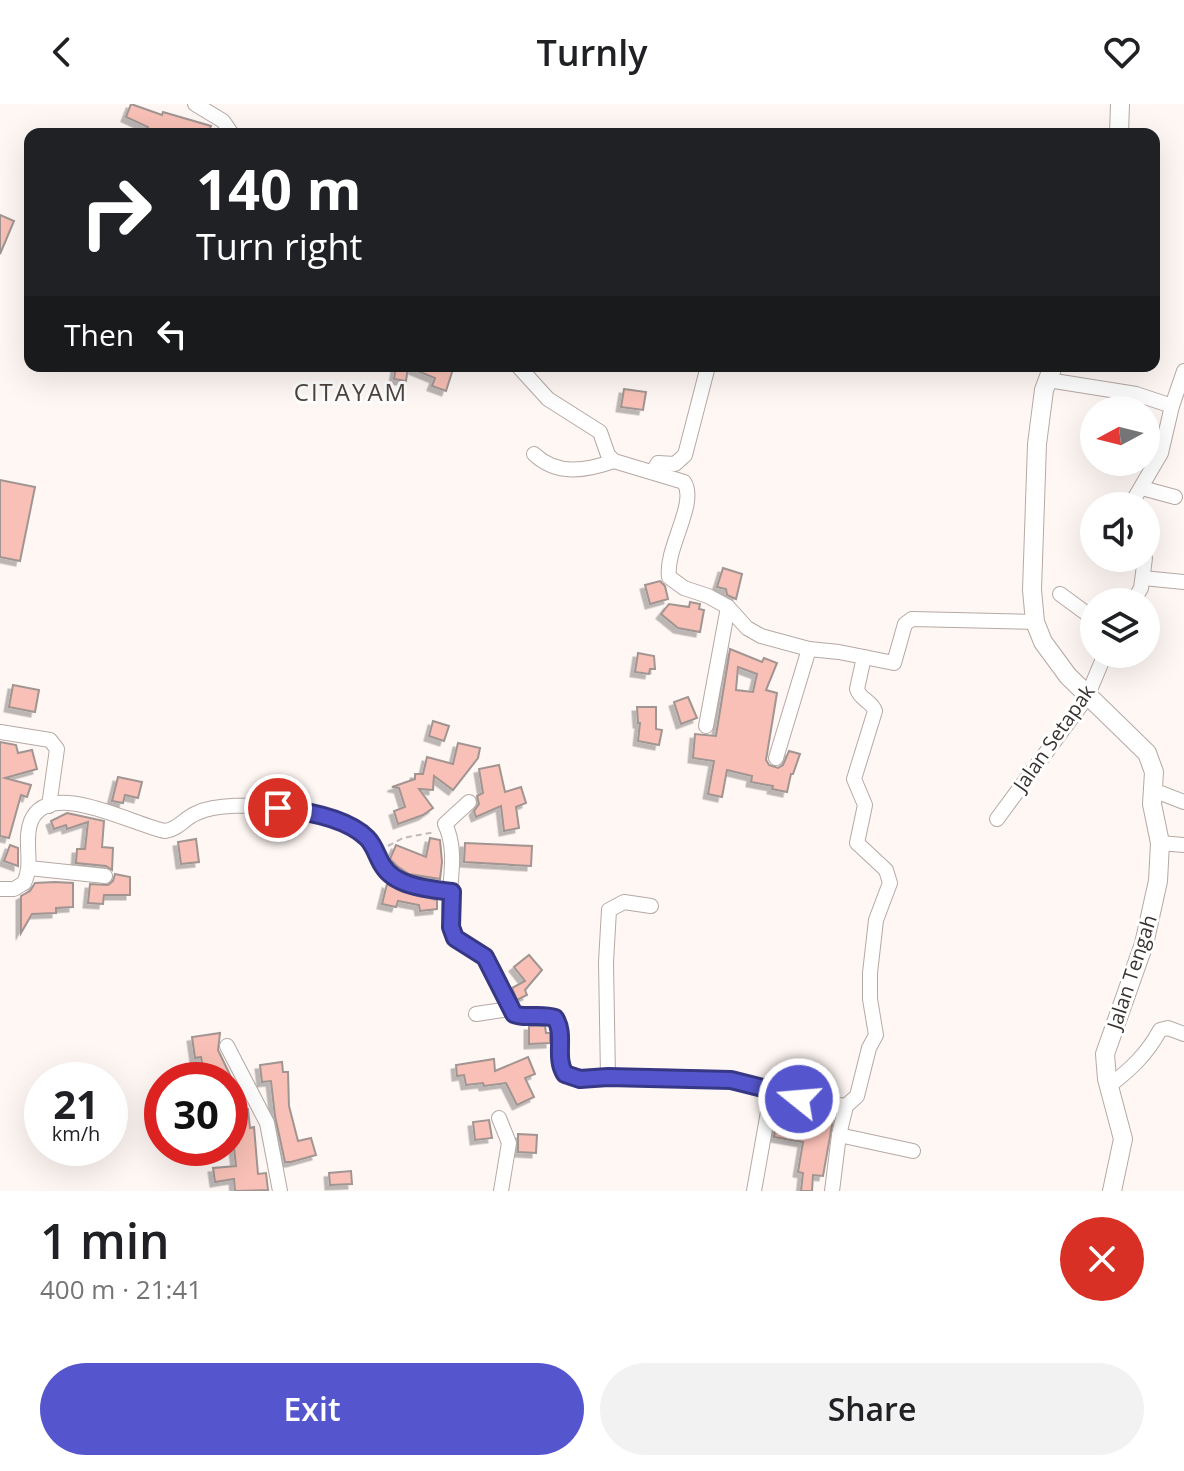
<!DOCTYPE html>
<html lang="en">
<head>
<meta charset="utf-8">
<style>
	body { margin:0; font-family:"Open Sans",sans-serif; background:#f2f2f2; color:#202124; height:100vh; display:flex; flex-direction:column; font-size:30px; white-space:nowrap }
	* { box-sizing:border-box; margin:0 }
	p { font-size:26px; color:#757577 }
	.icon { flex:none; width:44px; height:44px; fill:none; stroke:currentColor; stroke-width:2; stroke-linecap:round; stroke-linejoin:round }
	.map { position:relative; height:1087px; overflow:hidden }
	.panel { display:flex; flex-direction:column; background:#fff; flex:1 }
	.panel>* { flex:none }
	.guide { position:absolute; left:24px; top:24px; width:1136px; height:244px; border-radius:16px; box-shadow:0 8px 32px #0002; background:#202124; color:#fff; overflow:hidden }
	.needle { width:52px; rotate:263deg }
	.buttons { position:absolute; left:1080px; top:292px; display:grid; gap:16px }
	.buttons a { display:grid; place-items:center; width:80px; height:80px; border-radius:50%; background:#fff; box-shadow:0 8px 32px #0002; font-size:40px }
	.speed { position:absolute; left:24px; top:958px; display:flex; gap:16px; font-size:40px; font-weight:700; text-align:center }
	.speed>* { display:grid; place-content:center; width:104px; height:104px; border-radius:50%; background:#fff; box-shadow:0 8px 32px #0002; line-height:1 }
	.speed small { font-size:20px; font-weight:400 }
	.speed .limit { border:12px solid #d22; background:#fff; color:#111 }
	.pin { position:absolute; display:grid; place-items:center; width:68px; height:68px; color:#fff; margin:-34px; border:4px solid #fff; border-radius:50%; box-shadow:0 2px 8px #0007 }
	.me { position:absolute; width:88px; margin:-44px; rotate:287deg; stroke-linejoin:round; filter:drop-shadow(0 0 6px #0008) }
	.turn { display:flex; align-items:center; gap:28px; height:168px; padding:0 40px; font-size:36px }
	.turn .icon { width:104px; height:104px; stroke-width:2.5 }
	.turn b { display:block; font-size:56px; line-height:68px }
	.then { display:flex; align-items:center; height:76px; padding:0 40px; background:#0003; gap:16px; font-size:30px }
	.round { display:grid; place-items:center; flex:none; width:84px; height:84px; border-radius:42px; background:#f2f2f2 }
	.summary { display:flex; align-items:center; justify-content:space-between; height:136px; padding:0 40px }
	h1 { font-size:48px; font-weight:600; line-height:60px }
	.cta { display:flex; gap:16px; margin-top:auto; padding:16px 40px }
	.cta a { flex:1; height:92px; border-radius:48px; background:#5556cd; color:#fff; font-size:32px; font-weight:600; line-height:92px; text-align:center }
	.cta a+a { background:#f2f2f2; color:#202124 }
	header { display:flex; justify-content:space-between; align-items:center; height:104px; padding:0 40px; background:#fff; font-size:36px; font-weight:600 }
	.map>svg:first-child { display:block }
	.building { fill:#f8c0b6; stroke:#a19592; stroke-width:2; fill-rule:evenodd; filter:url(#shadow) }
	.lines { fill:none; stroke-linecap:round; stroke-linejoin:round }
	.minor-casing { stroke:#b5a9a4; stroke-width:16 }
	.major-casing { stroke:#b5a9a4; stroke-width:20 }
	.path { stroke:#c1bab8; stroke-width:2; stroke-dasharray:6 4; stroke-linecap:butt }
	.minor { stroke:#fff; stroke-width:14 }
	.major { stroke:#fff; stroke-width:18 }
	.route-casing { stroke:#373885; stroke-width:20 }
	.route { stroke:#5556cd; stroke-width:14 }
	.labels { text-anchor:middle; stroke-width:6; stroke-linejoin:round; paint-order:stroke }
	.street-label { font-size:20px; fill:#383331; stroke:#fff }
	.quarter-label { font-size:24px; letter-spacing:2px; fill:#4d433e; stroke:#fff }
</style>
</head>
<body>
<header><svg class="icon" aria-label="back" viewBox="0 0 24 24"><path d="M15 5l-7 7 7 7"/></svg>Turnly<svg class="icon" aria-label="heart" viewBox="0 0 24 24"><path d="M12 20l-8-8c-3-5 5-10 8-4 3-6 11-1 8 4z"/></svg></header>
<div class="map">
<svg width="1184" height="1087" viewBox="0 0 1184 1087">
	<defs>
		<filter id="shadow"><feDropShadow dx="-4.5" dy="4.5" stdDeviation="0" flood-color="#0004"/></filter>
	</defs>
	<rect width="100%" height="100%" fill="#fff7f4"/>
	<g class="building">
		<path d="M131,0L162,11L163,8L211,22L208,30H142L148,23L126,13Z"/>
		<path d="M0,111L14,117L0,150Z"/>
		<path d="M396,262H454L446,287L432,282L435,274L408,263L406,277L394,275Z"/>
		<path d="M624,285L646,288L643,306L621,303Z"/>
		<path d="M0,376L35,383L20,457L0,453Z"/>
		<path d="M723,464L742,470L736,495L727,491L726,485L717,483Z"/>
		<path d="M660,477L665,482L668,495L650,500L645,481Z"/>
		<path d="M690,498L700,500L699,505L704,506L700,528L678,524L661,510L669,500L689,503Z"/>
		<path d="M730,545L762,558L764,554L777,559L766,586L777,589L766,656L769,661L778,664L783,661L789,647L800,650L793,670H791L787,688L772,685L773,682L751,678L752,672L727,666L722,693L708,690L714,657L693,654L695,630L716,632ZM738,563L757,570L753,588L736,586Z"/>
		<path d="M638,549L654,552L655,565H650L649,570L635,568Z"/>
		<path d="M13,581L39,586L35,608L9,603Z"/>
		<path d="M688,593L697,614L681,620L674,598Z"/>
		<path d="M637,603H656V625L662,626L659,641L638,637L640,619H638Z"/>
		<path d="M433,617L449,622L444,637L429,632Z"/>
		<path d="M0,638L16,641L18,649L32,646L37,665L5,674L31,681L27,693L21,691L9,734L0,732Z"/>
		<path d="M458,639L480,644L478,654L453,686L434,672L433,686L419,685L433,704L423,711L398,720L394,707L405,703L399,684L392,683L415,675V670H423L427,653L453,660Z"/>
		<path d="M499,661L505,688L521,683L526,699L516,703L519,724L504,727L501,702L476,713L474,707L479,700L477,692L483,689L479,665Z"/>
		<path d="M118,673L142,678L138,694L125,691L123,699L112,697Z"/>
		<path d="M67,709L104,717L102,743L113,744L112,766L106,762L76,759L77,745H85L88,718L67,725L66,721L54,725L51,717Z"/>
		<path d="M430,734L440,736L442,758L440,775L409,770L397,762L390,755L396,741L426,753Z"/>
		<path d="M196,735L199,758L181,760L178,738Z"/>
		<path d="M465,739L532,742L531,762L464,758Z"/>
		<path d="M10,741L18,744V762L4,757Z"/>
		<path d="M115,770L130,773V791H104L103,800L88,799L90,780L108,781L113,777Z"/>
		<path d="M55,778L73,779V803L56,804V809L32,810L21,829V792L30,787L35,779Z"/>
		<path d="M387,780L403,788L437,796V805L420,807L419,801L398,797L396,803L382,800Z"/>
		<path d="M529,851L542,866L525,886L527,891L517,896L512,884L525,877L514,863Z"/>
		<path d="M529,922H545L546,929H550V939L529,940Z"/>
		<path d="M220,929L218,946L231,973L229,976H205L201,953L195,954L192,933Z"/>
		<path d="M528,953L535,970L525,974L534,993L517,1001L506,979L484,982L483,979L466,981L464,971L457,972L456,961L494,955L495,967Z"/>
		<path d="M282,958L283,968H288L289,1002L298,1037L311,1034L316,1051L291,1058H285L275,1012L271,977L262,978L260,961Z"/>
		<path d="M779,1002L834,1010L823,1072L813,1071L812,1087H801L803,1069L798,1068L803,1038L774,1033Z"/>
		<path d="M248,1005L250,1024L254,1023L258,1070L266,1069L268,1086L235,1087L234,1075L215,1078L213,1064L236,1062L232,1026H236L235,1006Z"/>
		<path d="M489,1016L492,1034L475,1036L473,1018Z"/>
		<path d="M518,1030L537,1031L536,1049L518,1048Z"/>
		<path d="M351,1067L352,1080L330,1081L329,1069Z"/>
	</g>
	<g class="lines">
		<defs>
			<g id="minor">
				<path d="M195,0L223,17L232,30"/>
				<path d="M518,262L548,295L600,328L608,351L614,357L684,378C698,399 665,444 669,473L684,484L708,492L728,503L747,524L761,532L809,545L839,548L894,559L905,520L912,515L1035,518"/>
				<path d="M1048,276L1136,290L1172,302"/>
				<path d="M534,350C557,372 586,367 614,357"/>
				<path d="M653,367L658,359L675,360L685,351L708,262"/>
				<path d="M1142,384L1175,393"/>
				<path d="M1130,402L1161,349L1172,302L1184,267"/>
				<path d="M1143,474L1184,478"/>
				<path d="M1060,490L1094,515"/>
				<path d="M1133,498L1141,484L1145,454"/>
				<path d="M706,622L728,503"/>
				<path d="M0,628L50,636L57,645L49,702"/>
				<path d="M776,654L809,545"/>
				<path d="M1153,686L1184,698"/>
				<path d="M469,698L445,720C461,753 444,789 451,824C455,840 472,840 483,851C499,866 501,892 514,910C523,914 540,909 555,914C566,931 554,953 565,970L580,975L608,973C649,974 740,966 771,991L846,1002"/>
				<path d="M997,715L1087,593L1105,550"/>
				<path d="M1160,739L1184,741"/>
				<path d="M29,764L105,772"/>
				<path d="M0,785H14L24,779C34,759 23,737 31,717C50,673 135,722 165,727C179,725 184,714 197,709C232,692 343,706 369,736C376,744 378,755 384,763C397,783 431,785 452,788"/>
				<path d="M476,910L510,905"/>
				<path d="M227,942L267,1019L280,1087"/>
				<path d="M608,973L606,858L609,806L624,798L651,802"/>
				<path d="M1109,982C1131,965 1147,950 1160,926L1168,924L1184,930"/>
				<path d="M499,1014L509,1039L501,1087"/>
				<path d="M839,1031L913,1047"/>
				<path d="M754,1087L771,991"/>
				<path d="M832,1087L839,1031L846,1002L857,992L869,944L876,931L870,895V869L876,816L890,779L886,766L857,739L865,701L854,675L875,607C872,597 860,596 857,585L864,553"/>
			</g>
			<g id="major">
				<path d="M1119,30L1120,0"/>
				<path d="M1053,262L1044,286L1037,340L1032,486L1035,518L1043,538L1068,572L1147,649L1154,668L1152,700L1160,739L1158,777L1144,840L1105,950L1107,975L1123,1035L1112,1087"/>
			</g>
		</defs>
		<use href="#minor" class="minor-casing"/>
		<use href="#major" class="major-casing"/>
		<path class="path" d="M388,742L403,734L435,728"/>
		<use href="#minor" class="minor"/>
		<use href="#major" class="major"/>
	</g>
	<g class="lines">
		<defs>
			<path id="route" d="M278,704C306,707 347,714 367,734C375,742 377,753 383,762C396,783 430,785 452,788L451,823L455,834L485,853L514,910C524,915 540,909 555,914C566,931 554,953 565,970L580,975L608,973L731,976L763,984L771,991L799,995"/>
		</defs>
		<use href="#route" class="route-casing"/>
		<use href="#route" class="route"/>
	</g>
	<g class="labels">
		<g class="street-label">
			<text transform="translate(1054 634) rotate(-55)" y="7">Jalan Setapak</text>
			<text transform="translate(1132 868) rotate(-72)" y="7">Jalan Tengah</text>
		</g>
		<g class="quarter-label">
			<text x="351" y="297">CITAYAM</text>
		</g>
	</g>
</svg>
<div class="buttons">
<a><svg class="needle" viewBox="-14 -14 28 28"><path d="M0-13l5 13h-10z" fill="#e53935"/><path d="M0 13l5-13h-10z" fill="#757577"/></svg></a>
<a><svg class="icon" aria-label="sound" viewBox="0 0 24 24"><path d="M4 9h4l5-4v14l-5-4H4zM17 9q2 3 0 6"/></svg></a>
<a><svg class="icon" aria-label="layers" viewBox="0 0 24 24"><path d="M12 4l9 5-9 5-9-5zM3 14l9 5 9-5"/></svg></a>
</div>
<div class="speed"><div>21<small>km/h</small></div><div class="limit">30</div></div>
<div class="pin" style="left:278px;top:704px;background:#d93025"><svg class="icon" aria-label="arrive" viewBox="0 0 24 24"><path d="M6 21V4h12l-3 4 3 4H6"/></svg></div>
<svg class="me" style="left:799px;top:995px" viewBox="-20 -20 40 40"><circle r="17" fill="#5556cd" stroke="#fff" stroke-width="3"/><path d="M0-11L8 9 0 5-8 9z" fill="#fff"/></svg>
<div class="guide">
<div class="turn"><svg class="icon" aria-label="right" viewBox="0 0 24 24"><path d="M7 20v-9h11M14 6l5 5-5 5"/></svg><div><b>140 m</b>Turn right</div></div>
<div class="then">Then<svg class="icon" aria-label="left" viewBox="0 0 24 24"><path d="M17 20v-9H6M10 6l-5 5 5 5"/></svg></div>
</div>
</div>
<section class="panel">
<div class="summary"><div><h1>1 min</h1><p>400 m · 21:41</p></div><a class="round" style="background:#d93025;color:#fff"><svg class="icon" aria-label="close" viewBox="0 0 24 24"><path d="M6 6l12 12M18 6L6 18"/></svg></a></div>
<div class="cta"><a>Exit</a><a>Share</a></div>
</section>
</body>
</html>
